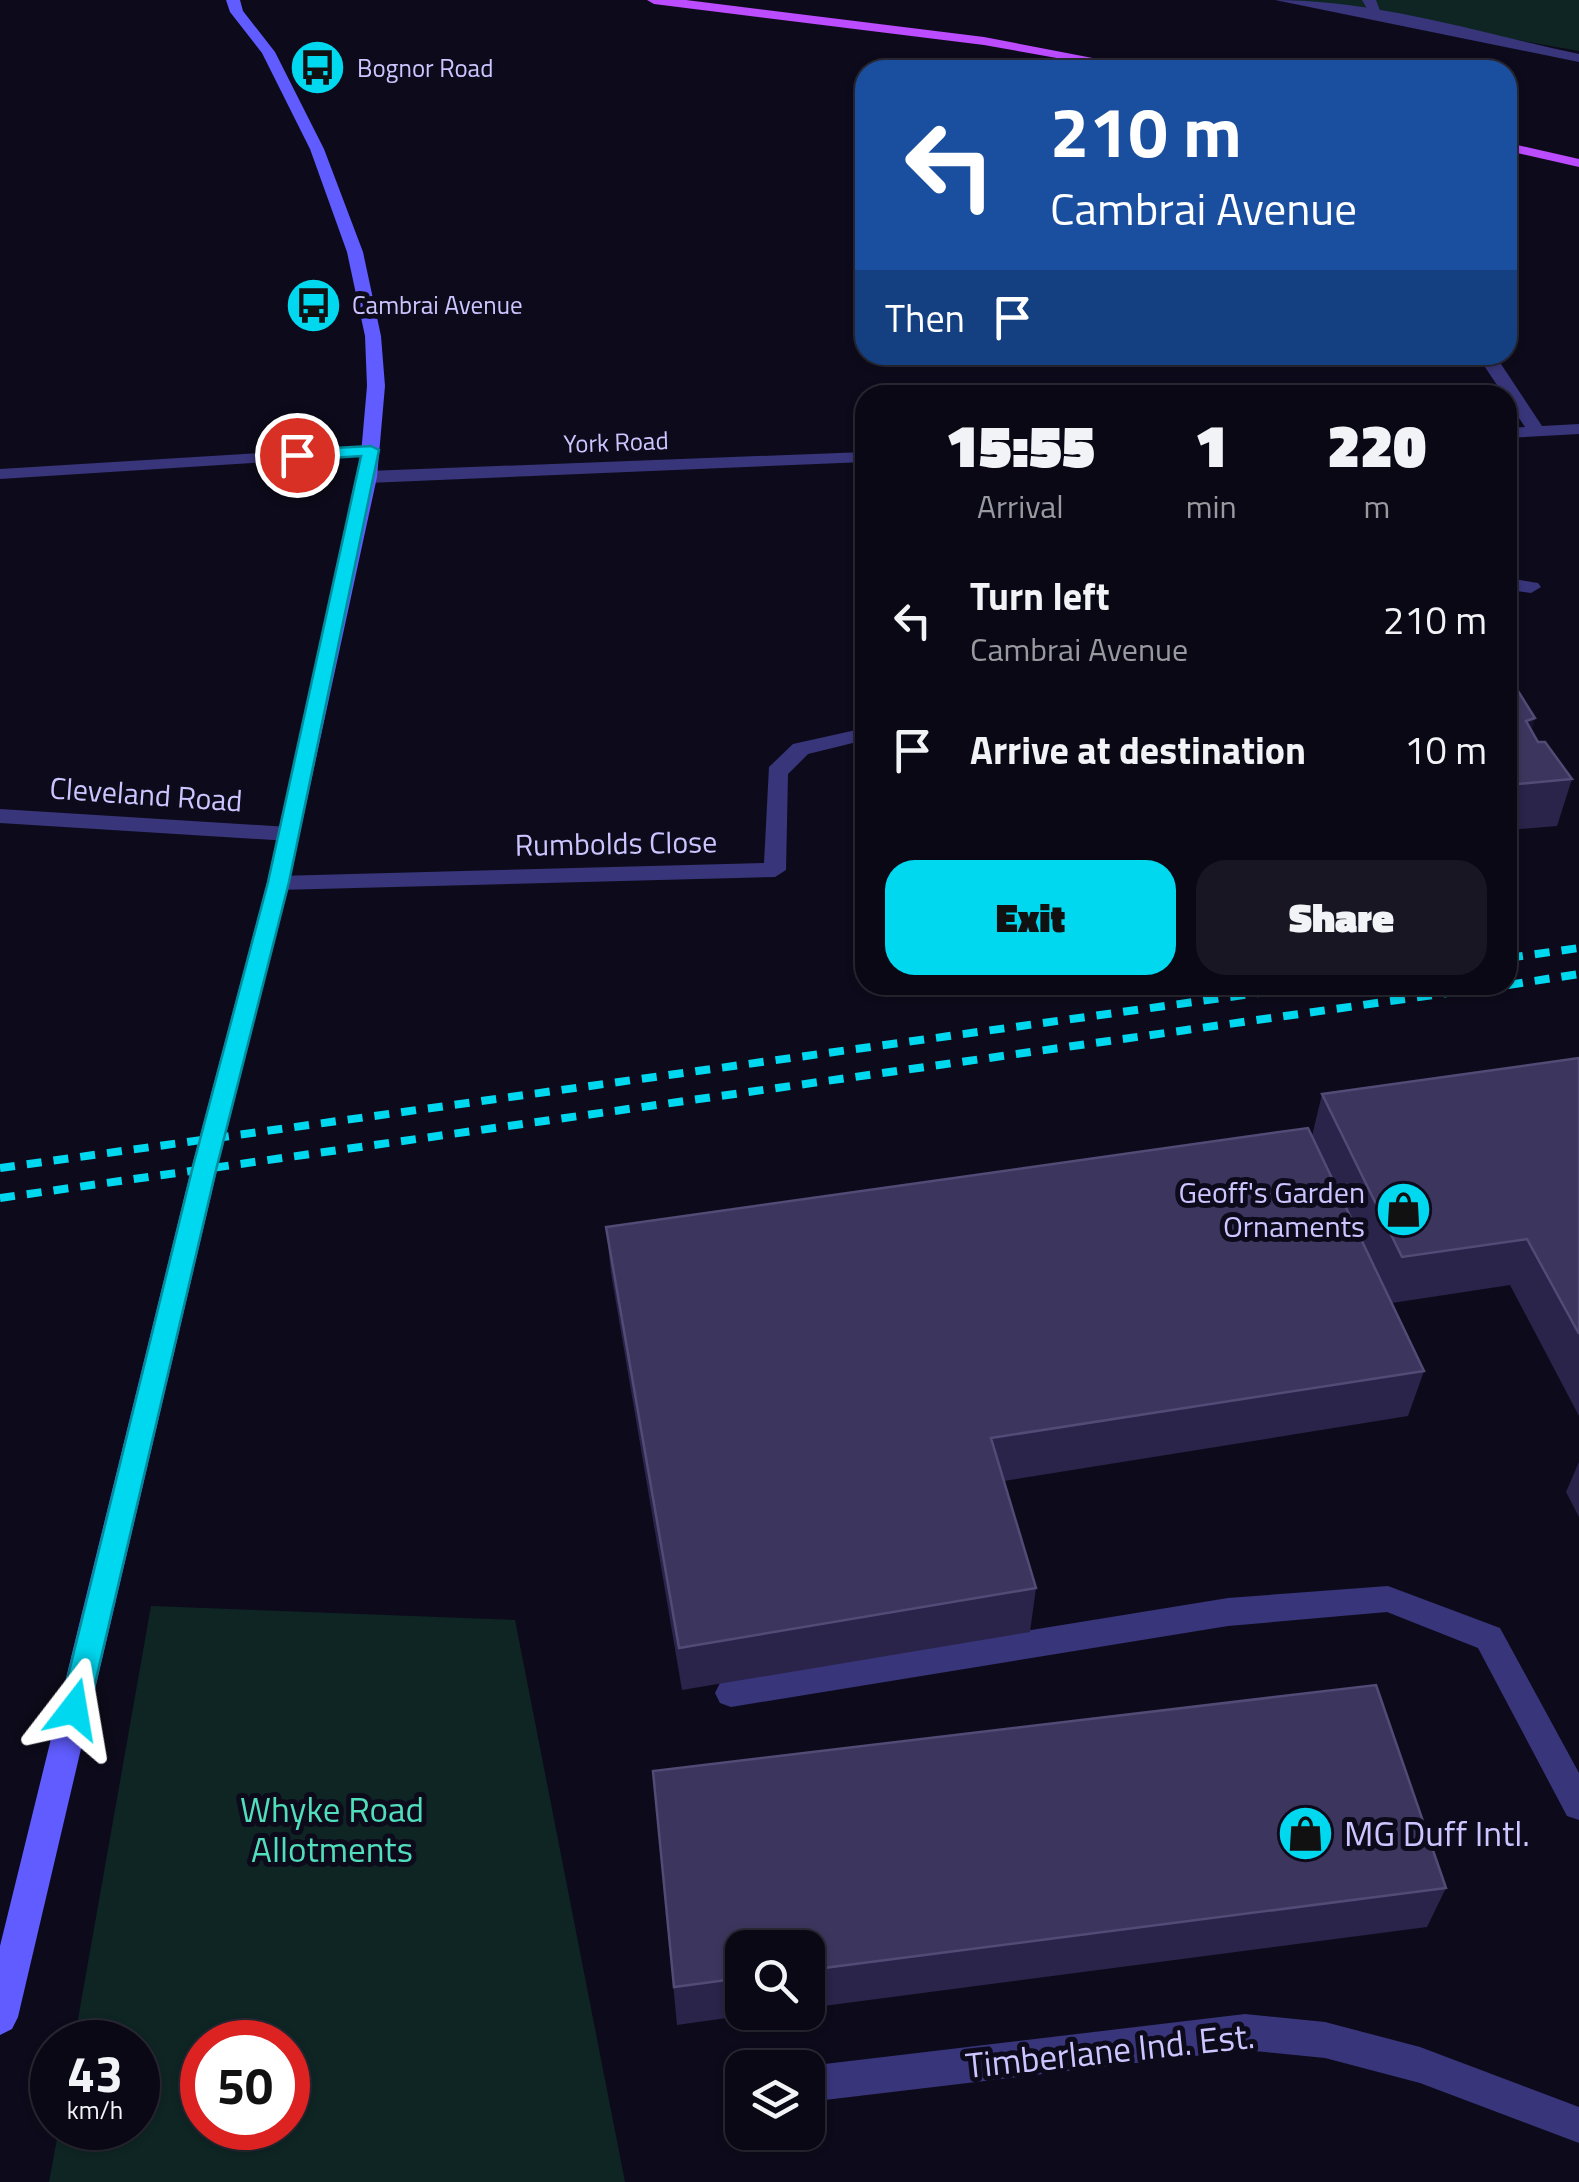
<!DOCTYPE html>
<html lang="en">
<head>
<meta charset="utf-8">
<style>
	body { margin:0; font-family:"Titillium Web",sans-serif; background:#181622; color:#f1f3f6; height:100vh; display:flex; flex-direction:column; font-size:38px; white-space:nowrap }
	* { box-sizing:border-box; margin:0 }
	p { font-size:32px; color:#999aa0 }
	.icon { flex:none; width:55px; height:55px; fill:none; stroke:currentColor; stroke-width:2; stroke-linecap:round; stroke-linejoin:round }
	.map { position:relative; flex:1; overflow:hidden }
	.drawer { position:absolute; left:855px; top:385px; width:662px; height:610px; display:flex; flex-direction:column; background:#0a0814; border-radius:30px; box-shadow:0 2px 8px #0004,0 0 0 2px #2a2934 }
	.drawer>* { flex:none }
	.top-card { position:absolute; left:855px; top:60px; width:662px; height:305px; border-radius:30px; box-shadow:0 2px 8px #0004,0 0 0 2px #2a2934; background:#1a4fa0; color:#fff; overflow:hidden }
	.fabs { position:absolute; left:725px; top:1930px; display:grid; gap:20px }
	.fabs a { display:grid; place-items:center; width:100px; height:100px; border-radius:20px; background:#0a0814; box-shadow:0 2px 8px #0004,0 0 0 2px #2a2934; font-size:50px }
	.speed { position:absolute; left:30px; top:2020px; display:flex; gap:20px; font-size:50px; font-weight:700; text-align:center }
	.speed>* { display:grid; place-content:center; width:130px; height:130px; border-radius:50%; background:#0a0814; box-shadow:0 2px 8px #0004,0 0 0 2px #2a2934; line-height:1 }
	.speed small { font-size:25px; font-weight:400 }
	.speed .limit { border:15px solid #d22; background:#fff; color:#111 }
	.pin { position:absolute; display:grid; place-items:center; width:85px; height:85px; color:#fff; margin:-42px; border:5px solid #fff; border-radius:50%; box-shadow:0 2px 10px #0007 }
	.me { position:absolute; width:110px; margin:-55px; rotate:14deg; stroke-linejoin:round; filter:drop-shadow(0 0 8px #0008) }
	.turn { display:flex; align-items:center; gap:35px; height:210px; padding:0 30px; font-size:45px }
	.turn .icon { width:130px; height:130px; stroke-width:2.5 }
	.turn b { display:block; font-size:70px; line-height:85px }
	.then { display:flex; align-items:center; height:95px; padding:0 30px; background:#0003; gap:20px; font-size:38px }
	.eta { display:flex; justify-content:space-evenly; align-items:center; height:170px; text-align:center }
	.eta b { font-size:60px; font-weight:800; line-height:70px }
	.cta { display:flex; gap:20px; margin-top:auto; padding:20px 30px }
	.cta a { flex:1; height:115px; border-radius:30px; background:#00d8f0; color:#111; font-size:40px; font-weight:800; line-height:115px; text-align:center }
	.cta a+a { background:#181622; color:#f1f3f6 }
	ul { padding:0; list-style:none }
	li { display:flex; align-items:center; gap:30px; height:130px; padding:0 30px }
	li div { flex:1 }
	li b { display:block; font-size:38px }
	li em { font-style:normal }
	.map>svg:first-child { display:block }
	.green { fill:#0e2524; fill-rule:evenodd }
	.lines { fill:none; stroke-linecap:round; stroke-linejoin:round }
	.lane { fill:#38357b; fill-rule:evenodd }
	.street { fill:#38357b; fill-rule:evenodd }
	.secondary { fill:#605cff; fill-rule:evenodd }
	.primary { fill:#bc4cff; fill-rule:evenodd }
	.rail { stroke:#00d8f0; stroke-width:8; stroke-dasharray:15 12; stroke-linecap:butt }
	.wall { fill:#2a234a }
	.shaded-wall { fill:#17122f }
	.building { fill:#3c355d; stroke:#524b76; stroke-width:2.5 }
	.route { fill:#00d8f0; stroke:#008c9c; stroke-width:2.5 }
	.labels { text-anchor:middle; stroke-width:10; stroke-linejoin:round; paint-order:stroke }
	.far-poi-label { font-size:25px; fill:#ccc5ff; stroke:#0d0b1b; text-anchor:start }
	.far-street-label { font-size:25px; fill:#ccc5ff; stroke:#0d0b1b }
	.street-label { font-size:30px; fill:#ccc5ff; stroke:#0d0b1b }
	.poi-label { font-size:30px; fill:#ccc5ff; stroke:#0d0b1b; text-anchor:end }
	.near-park-label { font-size:35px; fill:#51debb; stroke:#0d0b1b }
	.near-poi-label { font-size:35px; fill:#ccc5ff; stroke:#0d0b1b; text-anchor:start }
	.near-street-label { font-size:35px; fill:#ccc5ff; stroke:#0d0b1b }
</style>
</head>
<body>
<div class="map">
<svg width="1579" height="2182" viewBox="0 0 1579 2182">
	<rect width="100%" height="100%" fill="#0d0b1b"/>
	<g class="green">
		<path d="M1293,0H1579V51Z"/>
		<path d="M151,1606L515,1620L625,2182H49L59,2128H138V2042H74ZM202,2042H288V2128H202Z"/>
	</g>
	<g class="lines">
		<g class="lane">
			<path d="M1362,0H1376L1383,19H1373Z"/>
			<path d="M1508,578L1538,583L1541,587L1531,593L1508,590Z"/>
			<path d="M1388,1586L1500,1628L1579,1773V1820L1567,1816L1478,1648L1387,1612L1228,1626L731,1707L720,1703L715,1693L720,1683L731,1679L1228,1598Z"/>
			<path d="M1245,2014L1325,2022L1420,2047L1579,2107V2143L1420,2083L1325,2058L1245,2050L808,2102L805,2068L808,2066Z"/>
		</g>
		<g class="street">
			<path d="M1275,0C1376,0 1481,33 1579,54V62Z"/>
			<path d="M865,124V132L859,131V125Z"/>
			<path d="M1477,355H1495L1542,426L1579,424V434L1508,438V428L1525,427Z"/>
			<path d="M371,446L380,451L377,455L0,479V469Z"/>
			<path d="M865,452V462L368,483L359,477L368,471Z"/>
			<path d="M865,728V740L808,754L788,774L786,870L775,877L278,890L267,883L278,876L764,863L769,767L793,744Z"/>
			<path d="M0,809L289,827L300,834L289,841L0,823Z"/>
		</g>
		<path class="secondary" d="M226,0H240L243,11L275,52L324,149L363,252L381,336L385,386L377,477L289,883L217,1170L18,2017L12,2029L0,2035V1946L191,1170L267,883L359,477L367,386L365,336L347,252L310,149L262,53L230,12Z"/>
		<g class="primary">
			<path d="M647,0H686L984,37L1155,70H1124L984,45L654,4Z"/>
			<path d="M1508,143L1579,159V167L1508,151Z"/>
		</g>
		<g class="rail">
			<path d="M1508,958L1579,948"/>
			<path d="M1508,985L1579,974"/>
			<path d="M0,1168L1316,985"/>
			<path d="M0,1198L1504,985"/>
		</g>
	</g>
	<g class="wall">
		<path d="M1508,692L1538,742L1572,779L1557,826L1508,830Z"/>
		<path d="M1579,1058V1416L1510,1285L1392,1303L1424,1371L1408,1416L1004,1481L1036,1588L1030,1632L682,1690L611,1273L606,1227L1312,1136L1322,1094Z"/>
		<path d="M1579,1462V1517L1566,1492Z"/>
		<path d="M653,1771L1446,1888L1427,1927L808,2008V1948H742V2012H770L677,2025Z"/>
	</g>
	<path class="shaded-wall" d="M1535,718L1522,765L1526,721Z"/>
	<g class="building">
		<path d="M1518,691L1535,718L1526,721L1538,742H1545L1572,779L1508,785V692Z"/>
		<path d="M1579,1058V1334L1527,1239L1402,1257L1322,1094Z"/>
		<path d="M1308,1128L1424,1371L991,1438L1036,1588L679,1648L606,1227Z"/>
		<path d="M1376,1685L1446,1888L808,1970V1948H742V1978L674,1987L653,1771Z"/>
	</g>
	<path class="route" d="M371,446L379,450L289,882L216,1170L89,1709L84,1718L74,1722L64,1718L60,1709L192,1170L268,882L361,456L297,460L289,455L297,450Z"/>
	<defs>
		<symbol id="bus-disc" viewBox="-11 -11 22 22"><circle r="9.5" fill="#00d8f0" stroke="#0d0b1b"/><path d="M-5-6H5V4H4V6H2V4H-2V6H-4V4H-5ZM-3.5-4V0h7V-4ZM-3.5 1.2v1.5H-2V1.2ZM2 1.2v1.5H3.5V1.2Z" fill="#111"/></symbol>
		<symbol id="shop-disc" viewBox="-11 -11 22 22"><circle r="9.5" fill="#00d8f0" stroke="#0d0b1b"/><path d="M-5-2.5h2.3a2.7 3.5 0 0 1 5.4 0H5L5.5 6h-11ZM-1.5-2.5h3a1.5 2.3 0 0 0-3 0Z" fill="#111"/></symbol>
	</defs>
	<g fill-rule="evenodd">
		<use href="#bus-disc" x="286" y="36" width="63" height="63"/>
		<use href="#bus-disc" x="282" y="274" width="63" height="63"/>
		<use href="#shop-disc" x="1372" y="1178" width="63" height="63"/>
		<use href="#shop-disc" x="1274" y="1802" width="63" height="63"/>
	</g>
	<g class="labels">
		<g class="far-poi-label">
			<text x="357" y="77">Bognor Road</text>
			<text x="352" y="314">Cambrai Avenue</text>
		</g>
		<g class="far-street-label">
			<text transform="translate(616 442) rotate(-2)" y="9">York Road</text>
		</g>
		<g class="street-label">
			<text transform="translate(146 795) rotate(4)" y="10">Cleveland Road</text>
			<text transform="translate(616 844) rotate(-1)" y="10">Rumbolds Close</text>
		</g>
		<g class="poi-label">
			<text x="1365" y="1203">Geoff's Garden<tspan x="1365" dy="34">Ornaments</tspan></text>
		</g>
		<g class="near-park-label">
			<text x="332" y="1822">Whyke Road<tspan x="332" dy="40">Allotments</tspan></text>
		</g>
		<g class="near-poi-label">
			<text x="1344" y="1846">MG Duff Intl.</text>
		</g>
		<g class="near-street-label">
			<text transform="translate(1110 2051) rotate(-6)" y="12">Timberlane Ind. Est.</text>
		</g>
	</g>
</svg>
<div class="fabs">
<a><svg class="icon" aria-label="search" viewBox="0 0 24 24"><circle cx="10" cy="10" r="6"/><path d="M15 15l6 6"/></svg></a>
<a><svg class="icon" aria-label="layers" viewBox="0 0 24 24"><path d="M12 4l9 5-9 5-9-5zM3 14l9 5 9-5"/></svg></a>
</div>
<div class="speed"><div>43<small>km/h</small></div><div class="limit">50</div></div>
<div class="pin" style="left:297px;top:455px;background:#d93025"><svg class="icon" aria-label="arrive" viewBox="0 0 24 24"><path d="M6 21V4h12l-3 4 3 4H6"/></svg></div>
<svg class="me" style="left:74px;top:1709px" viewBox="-20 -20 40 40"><path d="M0-17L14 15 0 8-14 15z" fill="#00d8f0" stroke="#fff" stroke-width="4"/></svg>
<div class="top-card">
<div class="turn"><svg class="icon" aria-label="left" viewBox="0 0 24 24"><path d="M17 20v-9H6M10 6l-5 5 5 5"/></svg><div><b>210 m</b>Cambrai Avenue</div></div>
<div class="then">Then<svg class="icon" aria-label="arrive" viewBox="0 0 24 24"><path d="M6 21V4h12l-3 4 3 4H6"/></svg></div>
</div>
<section class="drawer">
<div class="eta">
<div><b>15:55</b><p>Arrival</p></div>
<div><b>1</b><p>min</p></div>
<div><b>220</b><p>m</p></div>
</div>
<ul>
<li><svg class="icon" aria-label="left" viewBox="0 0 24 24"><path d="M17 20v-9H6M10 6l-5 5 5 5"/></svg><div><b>Turn left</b><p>Cambrai Avenue</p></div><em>210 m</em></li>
<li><svg class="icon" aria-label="arrive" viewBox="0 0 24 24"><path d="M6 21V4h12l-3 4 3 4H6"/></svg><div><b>Arrive at destination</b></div><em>10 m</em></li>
</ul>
<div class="cta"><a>Exit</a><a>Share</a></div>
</section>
</div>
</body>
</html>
